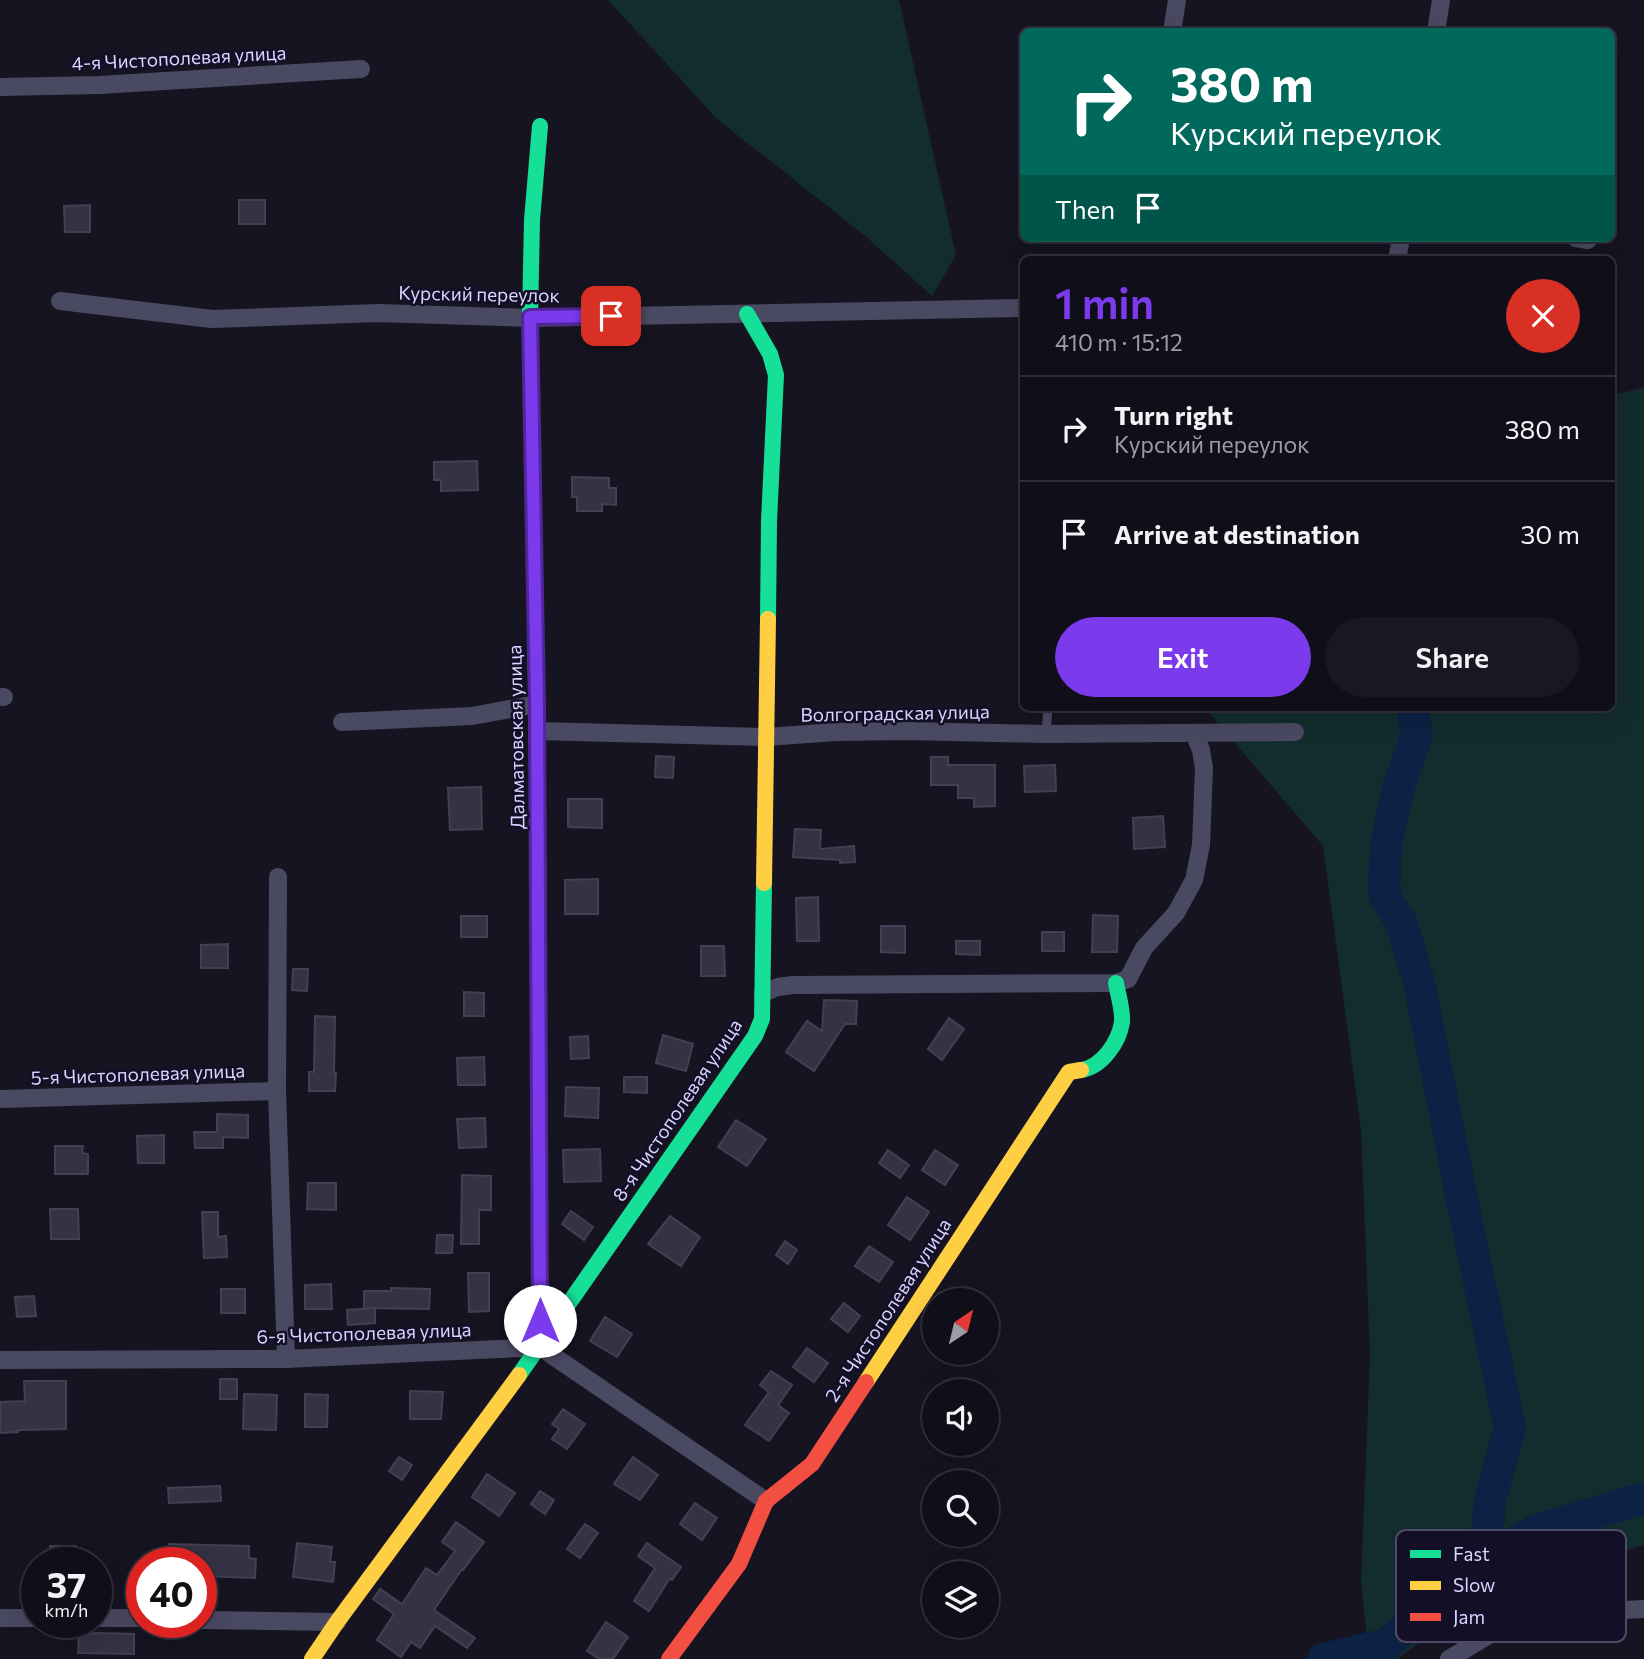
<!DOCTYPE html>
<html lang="en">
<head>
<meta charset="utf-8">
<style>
	body { margin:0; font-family:Commissioner,sans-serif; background:#191822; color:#f1f3f6; height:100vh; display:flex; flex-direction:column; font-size:26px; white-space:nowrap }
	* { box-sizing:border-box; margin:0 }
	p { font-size:23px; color:#9c9ca2 }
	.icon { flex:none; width:38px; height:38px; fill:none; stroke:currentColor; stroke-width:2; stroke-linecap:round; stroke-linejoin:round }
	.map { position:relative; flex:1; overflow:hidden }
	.side { position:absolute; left:1020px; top:256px; width:595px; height:455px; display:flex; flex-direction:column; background:#100f19; border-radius:10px; box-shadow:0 7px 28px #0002,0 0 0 2px #302f38 }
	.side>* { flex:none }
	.banner { position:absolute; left:1020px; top:28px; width:595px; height:214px; border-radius:10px; box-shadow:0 7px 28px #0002,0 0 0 2px #302f38; background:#00695c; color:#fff; overflow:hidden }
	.needle { width:46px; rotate:35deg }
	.controls { position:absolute; left:922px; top:1288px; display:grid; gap:14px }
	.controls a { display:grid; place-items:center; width:77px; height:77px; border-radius:50%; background:#100f19; box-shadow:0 7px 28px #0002,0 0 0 2px #302f38; font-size:35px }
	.speed { position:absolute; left:21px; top:1547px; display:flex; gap:14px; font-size:35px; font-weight:700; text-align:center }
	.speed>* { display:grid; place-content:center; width:91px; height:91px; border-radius:50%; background:#100f19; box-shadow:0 7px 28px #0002,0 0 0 2px #302f38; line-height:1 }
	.speed small { font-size:18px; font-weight:400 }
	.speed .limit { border:10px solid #d22; background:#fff; color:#111 }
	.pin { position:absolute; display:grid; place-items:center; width:60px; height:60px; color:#fff; margin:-30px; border-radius:14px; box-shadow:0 4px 10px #0006 }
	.me { position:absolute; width:77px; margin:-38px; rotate:0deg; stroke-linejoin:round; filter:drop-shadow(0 0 5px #0008) }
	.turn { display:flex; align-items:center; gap:24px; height:147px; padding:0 35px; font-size:32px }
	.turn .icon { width:91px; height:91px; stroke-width:2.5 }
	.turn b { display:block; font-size:49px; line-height:60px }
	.then { display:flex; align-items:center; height:66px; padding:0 35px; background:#0003; gap:14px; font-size:26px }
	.round { display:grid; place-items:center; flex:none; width:74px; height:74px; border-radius:37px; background:#191822 }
	.overview { display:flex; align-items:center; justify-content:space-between; height:119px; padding:0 35px }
	h1 { font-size:42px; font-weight:600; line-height:52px; color:#7c3aed }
	.button { display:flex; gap:14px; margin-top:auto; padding:14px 35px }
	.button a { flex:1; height:80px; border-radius:42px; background:#7c3aed; color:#fff; font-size:28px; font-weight:600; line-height:80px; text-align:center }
	.button a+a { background:#191822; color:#f1f3f6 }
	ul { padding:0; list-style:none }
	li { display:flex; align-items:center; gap:21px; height:105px; padding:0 35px; border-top:2px solid #302f38 }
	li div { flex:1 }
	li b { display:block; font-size:26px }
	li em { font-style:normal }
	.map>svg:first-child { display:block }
	.green { fill:#132c2d }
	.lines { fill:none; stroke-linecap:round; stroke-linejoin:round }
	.river { stroke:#0d2144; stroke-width:32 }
	.building { fill:#343243; stroke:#433f54; stroke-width:2 }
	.lane { stroke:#4a4962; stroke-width:9 }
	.street { stroke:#4a4962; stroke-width:18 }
	.fast { stroke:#16e098; stroke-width:16 }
	.slow { stroke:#ffcf43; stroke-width:16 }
	.jam { stroke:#f24e42; stroke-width:16 }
	.route-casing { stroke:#51269a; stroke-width:18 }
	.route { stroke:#7c3aed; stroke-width:12 }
	.labels { text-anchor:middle; stroke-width:5; stroke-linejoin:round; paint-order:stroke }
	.street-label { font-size:19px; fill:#d9d4ff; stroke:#130f26 }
	.key { fill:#130f26; stroke:#4e4a67; stroke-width:2 }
	.key-label { font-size:19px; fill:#d9d4ff }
</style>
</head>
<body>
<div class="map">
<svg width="1644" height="1659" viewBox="0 0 1644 1659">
	<rect width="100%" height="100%" fill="#161421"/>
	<g class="green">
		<path d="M608,0H899L956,255L932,296L864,235L717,119Z"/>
		<path d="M1644,388V1545L1493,1586L1398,1659H1369L1361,1581L1370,1355L1361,1130L1323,846L1204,707H1612V395Z"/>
	</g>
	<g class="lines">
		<g class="river">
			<path d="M1412,707L1417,735L1399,785L1386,844L1384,894L1402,925L1420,986L1462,1200L1510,1428L1490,1500L1485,1559"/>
			<path d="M1323,1659L1387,1644L1485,1559L1537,1530L1644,1498"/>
		</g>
	</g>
	<g class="building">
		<rect x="239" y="200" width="26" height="24"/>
		<path d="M90,205V232H65L64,206Z"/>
		<path d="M477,461L478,490L441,491V480H434V462Z"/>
		<path d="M572,477L609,478V488H616V505L602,504V511H577V497H572Z"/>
		<path d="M656,756L674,757L673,778L655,777Z"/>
		<path d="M931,757H948V765H995V806L974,807V798H958V785H931Z"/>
		<path d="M1055,765L1056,791L1025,792L1024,766Z"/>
		<path d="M481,787L482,829L450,830L448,788Z"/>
		<path d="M568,799H602V828L568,827Z"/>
		<path d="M1163,816L1165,847L1134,849L1133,818Z"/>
		<path d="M795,829L821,830L820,849L854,846L855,862L840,863V860L793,857Z"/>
		<path d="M598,879V914H565V880Z"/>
		<path d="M818,897L819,941H797L796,898Z"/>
		<path d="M1093,915L1118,916L1117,952H1092Z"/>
		<rect x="461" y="916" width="26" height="21"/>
		<path d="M881,926H905V953L881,952Z"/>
		<rect x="1042" y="932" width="22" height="19"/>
		<path d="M956,941H980V955L956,954Z"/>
		<path d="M228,944V968H201V945Z"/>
		<path d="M701,946H724L725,976H701Z"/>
		<path d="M293,969H308L307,991L292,990Z"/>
		<path d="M464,992L484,993V1016H464Z"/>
		<path d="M824,1000L857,1001L856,1024H845L814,1071L786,1052L807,1021L822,1031Z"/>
		<path d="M315,1016L335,1017L334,1073H336L335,1091H309V1072H314Z"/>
		<path d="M949,1018L964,1029L942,1060L928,1049Z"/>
		<path d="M663,1035L693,1044L686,1071L656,1063Z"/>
		<path d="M588,1036L589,1058L571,1059L570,1037Z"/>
		<path d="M484,1057L485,1085H458L457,1058Z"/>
		<path d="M624,1077H647V1093L624,1092Z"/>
		<path d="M566,1087L599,1088L598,1118L565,1116Z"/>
		<path d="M217,1114L248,1115V1138L223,1137V1148H195L194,1132H217Z"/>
		<path d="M485,1118L486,1147L459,1148L457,1119Z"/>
		<path d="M736,1120L766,1139L747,1166L718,1147Z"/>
		<path d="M164,1135V1163H138L137,1136Z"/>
		<path d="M55,1146H83L82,1153L88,1154V1174H55Z"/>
		<path d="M600,1149L601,1181L564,1182L563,1150Z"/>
		<path d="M888,1150L909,1165L900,1178L879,1163Z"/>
		<path d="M935,1150L958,1165L945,1185L922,1170Z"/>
		<path d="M462,1175L491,1176V1210H479V1244H461Z"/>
		<path d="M308,1183H336V1210L307,1209Z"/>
		<path d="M907,1197L929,1212L910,1240L888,1225Z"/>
		<path d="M50,1209H78L79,1239H51Z"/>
		<path d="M571,1211L593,1227L584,1240L562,1224Z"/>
		<path d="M202,1212H218V1237L226,1236L227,1257L204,1258Z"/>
		<path d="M670,1216L700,1237L681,1266L648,1244Z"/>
		<path d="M437,1235H453L452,1253H436Z"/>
		<path d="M785,1241L797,1250L788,1264L776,1255Z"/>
		<path d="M869,1246L893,1262L879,1282L855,1266Z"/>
		<path d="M468,1273H489V1311L469,1312Z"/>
		<path d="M331,1284L332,1309H305V1285Z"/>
		<path d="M391,1288L430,1289L429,1309L364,1308V1291H391Z"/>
		<rect x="221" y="1289" width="24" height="24"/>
		<path d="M34,1296L36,1316L17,1317L15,1297Z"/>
		<path d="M844,1303L860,1316L848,1332L831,1319Z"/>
		<path d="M375,1308V1323L348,1325L347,1310Z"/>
		<path d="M605,1317L632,1334L617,1357L590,1341Z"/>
		<path d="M807,1348L828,1363L814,1382L793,1367Z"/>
		<path d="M771,1371L792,1385L778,1405L789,1413L769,1441L745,1425L769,1392L760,1385Z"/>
		<rect x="220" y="1379" width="17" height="20"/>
		<path d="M24,1381H66V1429L18,1430V1432L0,1433V1402L25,1401Z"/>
		<path d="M410,1391L443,1392L441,1419H410Z"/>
		<path d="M244,1394L277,1395L276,1430L243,1429Z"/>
		<path d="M305,1394L328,1395L327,1427H305Z"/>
		<path d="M563,1409L585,1424L567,1449L552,1439L559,1429L552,1424Z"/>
		<path d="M399,1457L412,1465L402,1480L389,1471Z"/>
		<path d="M633,1457L658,1475L640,1500L614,1484Z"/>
		<path d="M487,1474L515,1493L499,1516L472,1497Z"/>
		<path d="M220,1486L221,1501L169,1503L168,1488Z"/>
		<path d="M540,1491L554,1500L545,1514L531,1504Z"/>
		<path d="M695,1503L717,1518L702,1540L680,1524Z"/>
		<path d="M456,1522L484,1542L463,1570L462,1569L434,1610L475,1638L467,1648L435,1626L420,1648L411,1642L401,1657L377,1640L394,1614L373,1599L380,1589L402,1604L426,1568L437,1575L455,1551L442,1542Z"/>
		<path d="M585,1524L598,1533L580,1558L567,1549Z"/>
		<path d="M297,1543L332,1547L330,1562H335L333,1582L293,1577Z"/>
		<path d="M647,1543L681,1567L672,1580L670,1578L649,1611L634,1601L655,1568L638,1556Z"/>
		<path d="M169,1544L249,1546V1558L256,1559L255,1578L201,1576V1563H168Z"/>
		<rect x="50" y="1546" width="26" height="17"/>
		<path d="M606,1622L628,1637L613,1659H599L587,1651Z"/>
		<path d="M98,1633L134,1634V1654L78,1653L79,1634Z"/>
	</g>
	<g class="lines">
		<path class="lane" d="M1046,734L1048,707"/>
		<g class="street">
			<path d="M1172,32L1177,0"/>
			<path d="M1436,32L1441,0"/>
			<path d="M0,87L99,85L361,69"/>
			<path d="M1576,238L1588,240"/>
			<path d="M1397,259L1401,238"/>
			<path d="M60,301L212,319L378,313L530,318L1024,308"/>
			<path d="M0,697H4"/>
			<path d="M342,722L472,716L537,704"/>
			<path d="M537,731L766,737L836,732L907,731L1046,734L1295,732"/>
			<path d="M278,877L277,1091L286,1359"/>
			<path d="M763,993L778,987L793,985L1116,983L1128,979L1144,948L1176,913L1194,880L1201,845L1204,768L1201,750L1194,733"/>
			<path d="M0,1099L277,1091"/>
			<path d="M0,1360L286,1359L540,1347L766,1501"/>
			<path d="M0,1618H37"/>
			<path d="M96,1618H142"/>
			<path d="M201,1620L337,1622"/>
			<path d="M1449,1659L1522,1615L1644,1609"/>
		</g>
		<g class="fast">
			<path d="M747,314L770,354L776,375L769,521L768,619"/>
			<path d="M533,467L530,318L532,220L540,126"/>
			<path d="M538,824L540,1347"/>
			<path d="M1081,1070C1102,1067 1119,1042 1122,1022C1123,1010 1118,995 1116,983"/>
			<path d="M519,1375L755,1036L762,1019L764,883"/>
		</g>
		<g class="slow">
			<path d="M533,467L538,824"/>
			<path d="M764,883L768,619"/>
			<path d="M866,1382L1069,1072L1081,1070"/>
			<path d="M312,1659L337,1622L519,1375"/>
		</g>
		<path class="jam" d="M669,1659L739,1564L766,1501L812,1464L866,1382"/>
	</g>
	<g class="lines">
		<defs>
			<path id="route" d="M540,1321L537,704L530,317L611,316"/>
		</defs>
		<use href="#route" class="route-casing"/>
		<use href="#route" class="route"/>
	</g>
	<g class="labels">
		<g class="street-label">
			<text transform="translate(179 58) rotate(-3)" y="7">4-я Чистополевая улица</text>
			<text transform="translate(479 294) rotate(1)" y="7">Курский переулок</text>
			<text transform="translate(895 713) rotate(-1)" y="7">Волгоградская улица</text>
			<text transform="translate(516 737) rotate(-91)" y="7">Далматовская улица</text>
			<text transform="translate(138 1074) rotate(-2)" y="7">5-я Чистополевая улица</text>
			<text transform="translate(677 1110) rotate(-56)" y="7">8-я Чистополевая улица</text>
			<text transform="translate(888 1310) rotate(-57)" y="7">2-я Чистополевая улица</text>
			<text transform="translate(364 1333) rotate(-2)" y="7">6-я Чистополевая улица</text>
		</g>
	</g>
	<rect x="1396" y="1530" width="230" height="112" rx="10" class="key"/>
	<rect x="1410" y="1550" width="31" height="8" fill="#16e098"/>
	<rect x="1410" y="1581" width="31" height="9" fill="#ffcf43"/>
	<rect x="1410" y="1613" width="31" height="8" fill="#f24e42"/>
	<g class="key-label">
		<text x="1453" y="1561">Fast</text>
		<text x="1453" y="1592">Slow</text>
		<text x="1453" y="1624">Jam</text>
	</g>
</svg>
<div class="controls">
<a><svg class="needle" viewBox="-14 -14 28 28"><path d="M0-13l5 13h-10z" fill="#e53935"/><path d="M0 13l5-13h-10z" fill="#9c9ca2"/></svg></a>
<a><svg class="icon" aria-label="sound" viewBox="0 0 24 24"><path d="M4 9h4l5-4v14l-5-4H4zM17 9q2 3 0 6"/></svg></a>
<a><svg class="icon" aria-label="search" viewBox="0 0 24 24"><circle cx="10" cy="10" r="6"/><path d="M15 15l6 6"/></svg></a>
<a><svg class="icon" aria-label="layers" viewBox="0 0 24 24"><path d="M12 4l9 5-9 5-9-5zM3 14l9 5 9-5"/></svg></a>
</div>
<div class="speed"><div>37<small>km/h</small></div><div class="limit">40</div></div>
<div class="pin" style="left:611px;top:316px;background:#d93025"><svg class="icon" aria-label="arrive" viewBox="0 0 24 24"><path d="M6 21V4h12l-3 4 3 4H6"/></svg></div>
<svg class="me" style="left:540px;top:1321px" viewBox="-20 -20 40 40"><circle r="19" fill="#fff"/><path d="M0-13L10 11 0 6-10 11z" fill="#7c3aed"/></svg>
<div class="banner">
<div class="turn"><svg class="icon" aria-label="right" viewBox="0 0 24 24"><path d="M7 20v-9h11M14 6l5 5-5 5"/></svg><div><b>380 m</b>Курский переулок</div></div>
<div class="then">Then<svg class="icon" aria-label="arrive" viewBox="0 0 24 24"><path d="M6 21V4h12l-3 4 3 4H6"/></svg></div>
</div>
<section class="side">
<div class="overview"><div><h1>1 min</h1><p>410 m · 15:12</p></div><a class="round" style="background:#d93025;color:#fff"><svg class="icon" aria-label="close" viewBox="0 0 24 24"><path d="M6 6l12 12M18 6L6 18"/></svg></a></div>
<ul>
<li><svg class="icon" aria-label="right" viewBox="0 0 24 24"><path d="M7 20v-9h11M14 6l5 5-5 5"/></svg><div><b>Turn right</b><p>Курский переулок</p></div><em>380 m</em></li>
<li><svg class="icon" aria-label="arrive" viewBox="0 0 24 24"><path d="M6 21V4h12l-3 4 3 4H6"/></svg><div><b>Arrive at destination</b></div><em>30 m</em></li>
</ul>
<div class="button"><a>Exit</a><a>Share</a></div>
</section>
</div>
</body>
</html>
